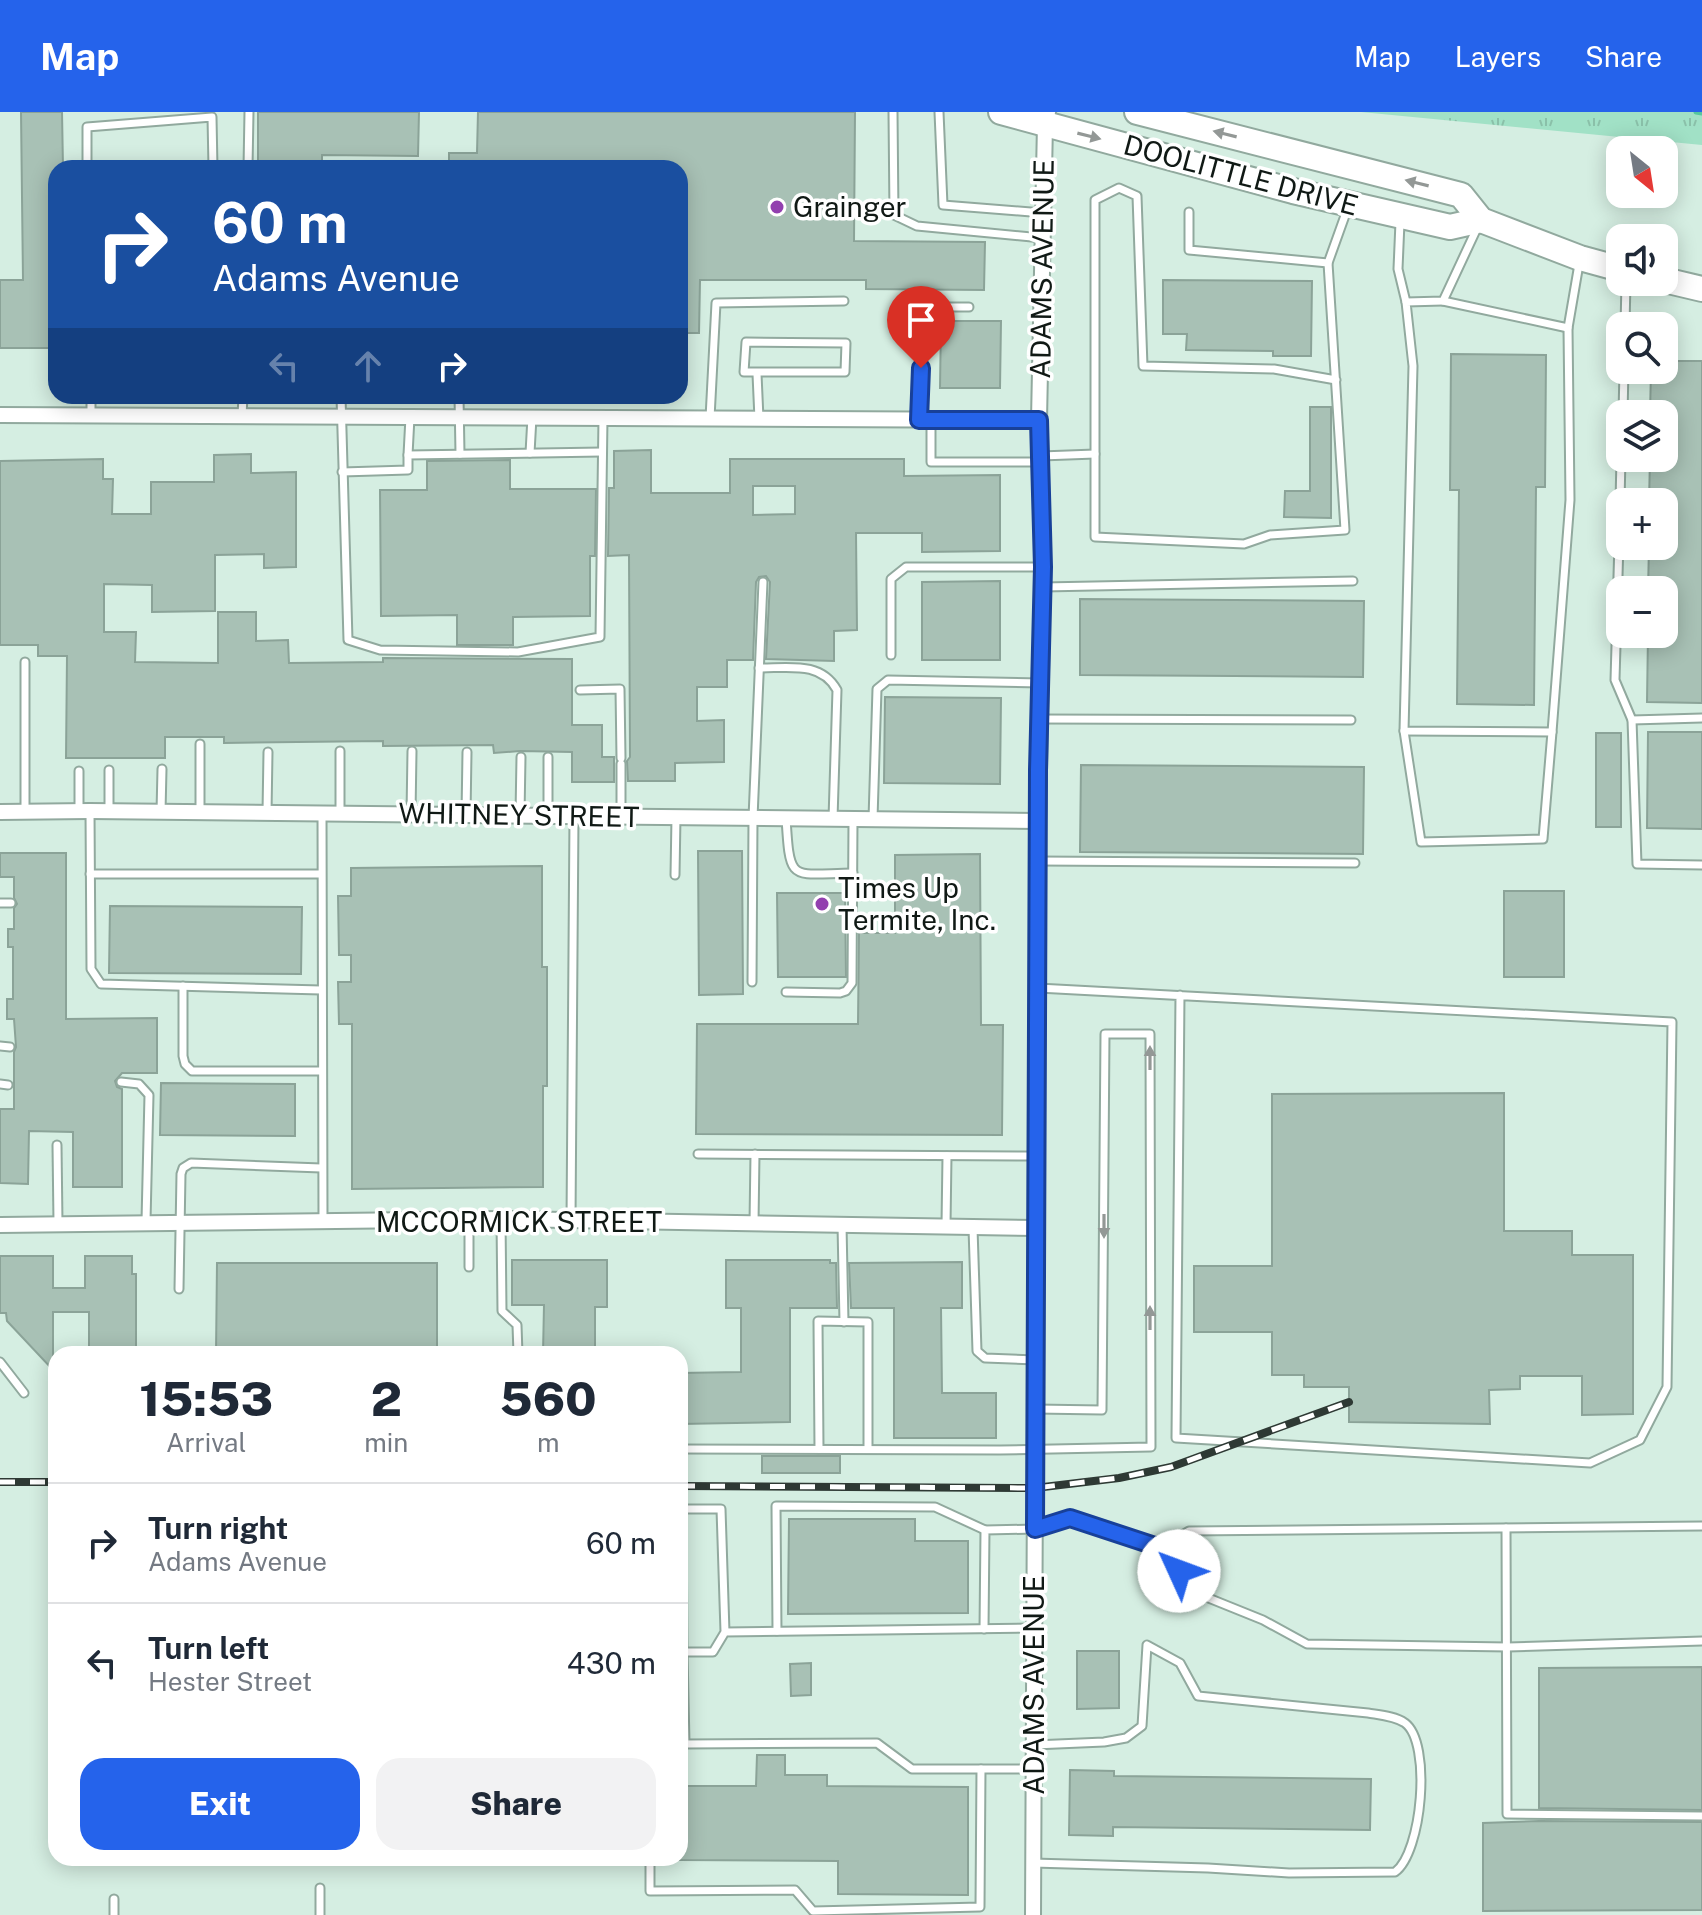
<!DOCTYPE html>
<html lang="en">
<head>
<meta charset="utf-8">
<style>
	body { margin:0; font-family:"Public Sans",sans-serif; background:#f2f2f3; color:#1f2937; height:100vh; display:flex; flex-direction:column; font-size:30px; white-space:nowrap }
	* { box-sizing:border-box; margin:0 }
	p { font-size:26px; color:#747a83 }
	.icon { flex:none; width:44px; height:44px; fill:none; stroke:currentColor; stroke-width:2; stroke-linecap:round; stroke-linejoin:round }
	.map { position:relative; flex:1; overflow:hidden }
	.panel { position:absolute; left:48px; top:1234px; width:640px; height:520px; display:flex; flex-direction:column; background:#fff; border-radius:24px; box-shadow:0 4px 20px #0003 }
	.panel>* { flex:none }
	.guide { position:absolute; left:48px; top:48px; width:640px; height:244px; border-radius:24px; box-shadow:0 4px 20px #0003; background:#1a4fa0; color:#fff; overflow:hidden }
	.needle { width:52px; rotate:150deg }
	.tools { position:absolute; left:1606px; top:24px; display:grid; gap:16px }
	.tools a { display:grid; place-items:center; width:72px; height:72px; border-radius:16px; background:#fff; box-shadow:0 4px 20px #0003; font-size:40px }
	.pin { position:absolute; display:grid; place-items:center; width:68px; height:68px; color:#fff; margin:-82px -34px; border-radius:50% 50% 50% 0; rotate:-45deg; box-shadow:0 0 8px #0007 }
	.pin .icon { rotate:45deg }
	.me { position:absolute; width:88px; margin:-44px; rotate:313deg; stroke-linejoin:round; filter:drop-shadow(0 0 6px #0008) }
	.turn { display:flex; align-items:center; gap:28px; height:168px; padding:0 32px; font-size:36px }
	.turn .icon { width:104px; height:104px; stroke-width:2.5 }
	.turn b { display:block; font-size:56px; line-height:68px }
	.lanes { display:flex; align-items:center; height:76px; padding:0 32px; background:#0003; justify-content:center; gap:40px; direction:ltr }
	.lanes .off { opacity:.35 }
	.eta { display:flex; justify-content:space-evenly; align-items:center; height:136px; text-align:center }
	.eta b { font-size:48px; font-weight:800; line-height:56px }
	.button { display:flex; gap:16px; margin-top:auto; padding:16px 32px }
	.button a { flex:1; height:92px; border-radius:24px; background:#2563eb; color:#fff; font-size:32px; font-weight:800; line-height:92px; text-align:center }
	.button a+a { background:#f2f2f3; color:#1f2937 }
	ul { padding:0; list-style:none }
	li { display:flex; align-items:center; gap:24px; height:120px; padding:0 32px; border-top:2px solid #e0e1e3 }
	li div { flex:1 }
	li b { display:block; font-size:30px }
	li em { font-style:normal }
	header { display:flex; align-items:center; gap:48px; box-sizing:border-box; height:112px; padding:0 40px; background:#2563eb; color:#fff }
	header strong { font-size:38px }
	nav { display:flex; gap:44px; margin-inline-start:auto; font-size:28px }
	.map>svg:first-child { display:block }
	.grass { fill:url(#grass-tufts) }
	.lines { fill:none; stroke-linecap:round; stroke-linejoin:round }
	.stream { stroke:#54c79e; stroke-width:5 }
	.building { fill:#a8c1b5; stroke:#8ba398; stroke-width:2; fill-rule:evenodd }
	.lane-casing { stroke:#91a99e; stroke-width:11 }
	.street-casing { stroke:#91a99e; stroke-width:18 }
	.primary-casing { stroke:#91a99e; stroke-width:28 }
	.lane { stroke:#fff; stroke-width:7 }
	.street { stroke:#fff; stroke-width:14 }
	.primary { stroke:#fff; stroke-width:24 }
	.rail-casing { stroke:#2e3934; stroke-width:8 }
	.rail { stroke:#fff; stroke-width:5; stroke-dasharray:15; stroke-linecap:butt }
	.oneway { fill:#939896 }
	.route-casing { stroke:#184099; stroke-width:20 }
	.route { stroke:#2563eb; stroke-width:14 }
	.poi-dot { fill:#9240af; stroke:#fff; stroke-width:3 }
	.labels { text-anchor:middle; stroke-width:7; stroke-linejoin:round; paint-order:stroke }
	.street-label { font-size:28px; fill:#101915; stroke:#fff }
	.poi-label { font-size:28px; fill:#101915; stroke:#fff; text-anchor:start }
</style>
</head>
<body>
<header>
<strong>Map</strong>
<nav><a>Map</a><a>Layers</a><a>Share</a></nav>
</header>
<div class="map">
<svg width="1702" height="1803" viewBox="0 0 1702 1803">
	<defs>
		<pattern id="grass-tufts" width="24" height="20" patternUnits="userSpaceOnUse" patternTransform="scale(2)"><rect width="24" height="20" fill="#a1e1c6"/><path d="M3 7l-1-3M5 7V3M7 7l1-3M15 17l-1-3M17 17v-4M19 17l1-3" fill="none" stroke="#8ac0a9"/></pattern>
	</defs>
	<rect width="100%" height="100%" fill="#d5eee2"/>
	<path class="grass" d="M1361,0H1702V33Z"/>
	<g class="lines">
		<path class="stream" d="M1696,0L1702,1"/>
	</g>
	<g class="building">
		<path d="M21,0H62L63,56H56V236H0V168H23Z"/>
		<path d="M258,0H419L418,44L322,43V56H258Z"/>
		<path d="M478,0H855L854,129L985,130L984,178L866,177V168H700L699,221H680V56H449V41H477Z"/>
		<path d="M1163,168L1312,169L1311,244H1273V239L1186,238L1187,222H1163Z"/>
		<path d="M941,209H1001L1000,276H940Z"/>
		<path d="M1451,242L1546,243L1545,375H1536L1534,593L1457,592L1459,378H1450Z"/>
		<path d="M1664,249H1702V591L1647,590L1648,522H1664V478H1648L1649,434H1664V390H1649L1650,346H1664V302H1650L1651,258H1664Z"/>
		<path d="M1310,295H1331V406L1284,405L1285,379H1310Z"/>
		<path d="M651,338V381H730V347H904V364L1000,363V439L922,440V421H856L857,518L834,519V549L766,547L770,470L766,464L759,465L756,470L753,548H727V575H697V609L724,608V650L675,651V669H628L627,649L630,645L629,443L608,444L609,376H614V339ZM753,374H795V402L753,403Z"/>
		<path d="M251,342V361L296,360V455L264,456V442L215,443V499L152,500V473L104,472V520H136L135,550L218,551V500H256V529L288,528L289,551L383,550V546L572,547V613H602V645H614V670H572V640L520,639L494,641L493,633L383,634V629L224,631V625H165V646H66L67,544H38V533H0V349L103,347V367H113L112,402H151V370H214V343Z"/>
		<path d="M510,348V377H596L595,444H590V504L513,505V533H457V503L381,504L380,378H427V349Z"/>
		<path d="M1000,469V548H922V470Z"/>
		<path d="M1080,487L1364,489L1363,565L1080,563Z"/>
		<path d="M885,585L1001,586L1000,672L884,671Z"/>
		<path d="M1648,620H1702V717L1647,716Z"/>
		<rect x="1596" y="621" width="25" height="94"/>
		<path d="M1081,653L1364,655L1363,742L1080,740Z"/>
		<path d="M698,739H742L743,882L699,883Z"/>
		<path d="M0,741H66V907L157,906V961H122L115,969L117,975L122,977V1075H73V1020L29,1019L28,1072L0,1071V997H14V940L16,935L14,907H7V887H13V835H8V817H14V796L17,792L14,786V765H0Z"/>
		<path d="M980,742L981,913H1003L1002,1023L696,1022L697,912H858L859,821H895V743Z"/>
		<path d="M542,754V855H547V974H543V1075L352,1077V912H339L338,870H351V843H339L338,784H351V756Z"/>
		<rect x="1504" y="779" width="60" height="86"/>
		<path d="M777,781H845L846,865H778Z"/>
		<path d="M110,794L302,795L301,862L109,861Z"/>
		<path d="M161,971L295,972V1024L160,1023Z"/>
		<path d="M1504,981V1119H1572V1143H1633V1302L1582,1303V1264H1520V1277L1489,1278L1490,1312L1349,1310V1275H1304V1263H1272V1220H1194V1154H1272V982Z"/>
		<path d="M0,1144H53V1176H85V1144H132V1162H136V1242H89V1200H53V1258L7,1209L6,1201H0Z"/>
		<path d="M512,1148H607V1195H595V1242H543L544,1193H512Z"/>
		<path d="M726,1148H830V1151H836L837,1196H790V1310L680,1312V1261L741,1260V1196H726Z"/>
		<path d="M962,1150V1196H941L942,1281H996V1326H894V1196H851L849,1151Z"/>
		<path d="M217,1151H437V1242H216Z"/>
		<rect x="762" y="1344" width="78" height="17"/>
		<path d="M789,1407H915V1429H968V1501L788,1502Z"/>
		<path d="M1077,1539H1119V1596L1077,1597Z"/>
		<path d="M811,1551V1583L791,1584L790,1552Z"/>
		<path d="M1702,1555V1698L1539,1696V1556Z"/>
		<path d="M757,1643H785V1663H827V1674L968,1675V1783L838,1782V1749L680,1748V1674H756Z"/>
		<path d="M1070,1658L1114,1659V1664L1371,1667L1370,1718L1113,1715V1724L1069,1723Z"/>
		<path d="M1539,1709L1702,1710V1798L1483,1799V1711Z"/>
	</g>
	<g class="lines">
		<defs>
			<g id="lane">
				<path d="M893,0L894,103L917,114L1042,126"/>
				<path d="M939,0L943,93L1043,101"/>
				<path d="M87,56V15L212,5L213,56"/>
				<path d="M248,56L249,0"/>
				<path d="M1189,100V138L1328,151"/>
				<path d="M1400,110L1398,157L1406,190"/>
				<path d="M1478,114L1443,189L1406,190L1413,254L1404,619L1552,620L1570,388L1568,216L1579,152"/>
				<path d="M1443,189L1568,216"/>
				<path d="M1625,214L1626,170"/>
				<path d="M746,230L846,231L845,260H744Z"/>
				<path d="M757,262L759,307"/>
				<path d="M1336,268L1274,257L1143,254L1137,84L1119,76L1095,88V425L1244,432L1270,423L1345,418L1328,151L1347,98"/>
				<path d="M91,284V303"/>
				<path d="M341,284L348,528L380,538L518,540L600,525L603,306"/>
				<path d="M459,284L460,342"/>
				<path d="M1623,302L1624,258"/>
				<path d="M242,304L243,284"/>
				<path d="M710,306L716,191L844,189"/>
				<path d="M919,307L922,202L936,195H969"/>
				<path d="M931,308V350H1040"/>
				<path d="M530,341L532,305"/>
				<path d="M408,343L410,305"/>
				<path d="M1041,344L1095,342"/>
				<path d="M342,360L408,358V343L602,340"/>
				<path d="M1620,390L1621,346"/>
				<path d="M1620,395L1615,568L1632,608L1637,752L1702,753"/>
				<path d="M1043,475L1353,469"/>
				<path d="M891,543V467L906,455H1043"/>
				<path d="M25,550V700"/>
				<path d="M759,556C789,556 821,549 837,578L833,707"/>
				<path d="M580,578L620,577L621,646"/>
				<path d="M1039,607L1351,608"/>
				<path d="M1632,608L1702,606"/>
				<path d="M1404,619L1421,730L1543,727L1552,620"/>
				<path d="M621,652V705"/>
				<path d="M109,658V699"/>
				<path d="M79,699V659"/>
				<path d="M90,699L91,857L101,872L321,878"/>
				<path d="M161,700L162,657"/>
				<path d="M200,700V632"/>
				<path d="M267,701L268,640"/>
				<path d="M322,701L323,1108"/>
				<path d="M340,702V639"/>
				<path d="M411,702L412,639"/>
				<path d="M466,703L467,640"/>
				<path d="M520,703L521,645"/>
				<path d="M548,704V645"/>
				<path d="M786,706C790,772 790,762 853,761"/>
				<path d="M873,707L877,577L888,568L1040,571"/>
				<path d="M1038,749L1355,751"/>
				<path d="M90,762H321"/>
				<path d="M675,763L676,705"/>
				<path d="M0,791H11"/>
				<path d="M752,870L753,706L763,470"/>
				<path d="M183,874V944L185,952L192,959H321"/>
				<path d="M1038,876L1672,910L1667,1275L1640,1328L1590,1351L1176,1326L1180,883"/>
				<path d="M786,880L840,881L846,879L852,871L853,708"/>
				<path d="M0,934L10,935"/>
				<path d="M121,970L139,972L149,983L146,1109"/>
				<path d="M0,972L8,973"/>
				<path d="M57,1033L58,1111"/>
				<path d="M698,1042L1036,1044"/>
				<path d="M501,1107L502,1199L517,1213L518,1242"/>
				<path d="M469,1108V1155"/>
				<path d="M571,1109L574,704"/>
				<path d="M754,1111L755,1042"/>
				<path d="M842,1113L844,1210"/>
				<path d="M946,1113L947,1044"/>
				<path d="M973,1116L977,1239L985,1246L1036,1248"/>
				<path d="M179,1177L181,1062L183,1056L191,1051L321,1056"/>
				<path d="M0,1250L24,1281"/>
				<path d="M680,1337L1000,1338L1151,1335L1150,922H1105L1102,1298L1036,1297"/>
				<path d="M819,1337L818,1209L868,1210V1337"/>
				<path d="M1506,1416L1507,1702L1702,1704"/>
				<path d="M1161,1436L1189,1419L1702,1414"/>
				<path d="M984,1517L985,1418L1035,1417L1070,1406L1161,1436L1196,1481L1263,1508L1307,1532L1508,1535L1702,1529"/>
				<path d="M777,1519L776,1394L935,1395L985,1418"/>
				<path d="M725,1520L721,1397H682L683,1540H713L725,1520L1034,1516"/>
				<path d="M683,1540L685,1632L877,1631L912,1657H1033"/>
				<path d="M650,1748V1779L795,1778L813,1799L980,1795L981,1657"/>
				<path d="M1033,1751L1208,1756L1289,1761L1395,1760C1422,1741 1432,1631 1405,1611C1395,1604 1380,1603 1368,1601L1198,1584L1180,1551L1147,1533L1142,1614L1126,1626L1104,1630L1034,1633"/>
				<path d="M114,1803V1787"/>
				<path d="M320,1803V1776"/>
			</g>
			<g id="street">
				<path d="M0,303L1039,308"/>
				<path d="M0,700L90,699L1038,709"/>
				<path d="M0,1113L501,1107L1037,1116"/>
				<path d="M1033,1803L1038,709L1043,455L1039,308L1045,12L1048,0"/>
			</g>
			<g id="primary">
				<path d="M1001,0L1293,79L1450,115L1481,108"/>
				<path d="M1137,0L1461,83L1481,108L1580,146L1620,157"/>
				<path d="M1664,168L1702,177"/>
			</g>
		</defs>
		<use href="#lane" class="lane-casing"/>
		<use href="#street" class="street-casing"/>
		<use href="#primary" class="primary-casing"/>
		<use href="#lane" class="lane"/>
		<use href="#street" class="street"/>
		<use href="#primary" class="primary"/>
		<defs>
			<g id="rail">
				<path d="M0,1370H56"/>
				<path d="M680,1374L1035,1376L1119,1366L1171,1355L1349,1290"/>
			</g>
		</defs>
		<use href="#rail" class="rail-casing"/>
		<use href="#rail" class="rail"/>
	</g>
	<defs><path id="oneway-solid" d="M-6-.8H1V-3.2L6.5 0L1 3.2V.8H-6Z" transform="scale(2)"/></defs>
	<g class="oneway">
		<use href="#oneway-solid" transform="translate(1225 22) rotate(-166)"/>
		<use href="#oneway-solid" transform="translate(1089 24) rotate(14)"/>
		<use href="#oneway-solid" transform="translate(1417 71) rotate(-166)"/>
		<use href="#oneway-solid" transform="translate(1150 946) rotate(-90)"/>
		<use href="#oneway-solid" transform="translate(1104 1114) rotate(90)"/>
		<use href="#oneway-solid" transform="translate(1150 1206) rotate(-90)"/>
	</g>
	<g class="lines">
		<defs>
			<path id="route" d="M921,256L919,308H1039L1043,455L1038,658L1035,1417L1070,1406L1161,1436L1179,1459"/>
		</defs>
		<use href="#route" class="route-casing"/>
		<use href="#route" class="route"/>
	</g>
	<g class="poi-dot">
		<circle cx="777" cy="95" r="8"/>
		<circle cx="822" cy="792" r="8"/>
	</g>
	<g class="labels">
		<g class="street-label">
			<text transform="translate(1241 63) rotate(15)" y="10">DOOLITTLE DRIVE</text>
			<text transform="translate(1042 157) rotate(-89)" y="10">ADAMS AVENUE</text>
			<text transform="translate(519 703) rotate(1)" y="10">WHITNEY STREET</text>
			<text x="519" y="1120">MCCORMICK STREET</text>
			<text transform="translate(1034 1573) rotate(-90)" y="10">ADAMS AVENUE</text>
		</g>
		<g class="poi-label">
			<text x="793" y="105">Grainger</text>
			<text x="838" y="786">Times Up<tspan x="838" dy="32">Termite, Inc.</tspan></text>
		</g>
	</g>
</svg>
<div class="tools">
<a><svg class="needle" viewBox="-14 -14 28 28"><path d="M0-13l5 13h-10z" fill="#e53935"/><path d="M0 13l5-13h-10z" fill="#747a83"/></svg></a>
<a><svg class="icon" aria-label="sound" viewBox="0 0 24 24"><path d="M4 9h4l5-4v14l-5-4H4zM17 9q2 3 0 6"/></svg></a>
<a><svg class="icon" aria-label="search" viewBox="0 0 24 24"><circle cx="10" cy="10" r="6"/><path d="M15 15l6 6"/></svg></a>
<a><svg class="icon" aria-label="layers" viewBox="0 0 24 24"><path d="M12 4l9 5-9 5-9-5zM3 14l9 5 9-5"/></svg></a>
<a>+</a>
<a>−</a>
</div>
<div class="pin" style="left:921px;top:256px;background:#d93025"><svg class="icon" aria-label="arrive" viewBox="0 0 24 24"><path d="M6 21V4h12l-3 4 3 4H6"/></svg></div>
<svg class="me" style="left:1179px;top:1459px" viewBox="-20 -20 40 40"><circle r="19" fill="#fff"/><path d="M0-13L10 11 0 6-10 11z" fill="#2563eb"/></svg>
<div class="guide">
<div class="turn"><svg class="icon" aria-label="right" viewBox="0 0 24 24"><path d="M7 20v-9h11M14 6l5 5-5 5"/></svg><div><b>60 m</b>Adams Avenue</div></div>
<div class="lanes"><svg class="icon off" aria-label="left" viewBox="0 0 24 24"><path d="M17 20v-9H6M10 6l-5 5 5 5"/></svg><svg class="icon off" aria-label="ahead" viewBox="0 0 24 24"><path d="M12 20V5M6 11l6-6 6 6"/></svg><svg class="icon" aria-label="right" viewBox="0 0 24 24"><path d="M7 20v-9h11M14 6l5 5-5 5"/></svg></div>
</div>
<section class="panel">
<div class="eta">
<div><b>15:53</b><p>Arrival</p></div>
<div><b>2</b><p>min</p></div>
<div><b>560</b><p>m</p></div>
</div>
<ul>
<li><svg class="icon" aria-label="right" viewBox="0 0 24 24"><path d="M7 20v-9h11M14 6l5 5-5 5"/></svg><div><b>Turn right</b><p>Adams Avenue</p></div><em>60 m</em></li>
<li><svg class="icon" aria-label="left" viewBox="0 0 24 24"><path d="M17 20v-9H6M10 6l-5 5 5 5"/></svg><div><b>Turn left</b><p>Hester Street</p></div><em>430 m</em></li>
</ul>
<div class="button"><a>Exit</a><a>Share</a></div>
</section>
</div>
</body>
</html>
